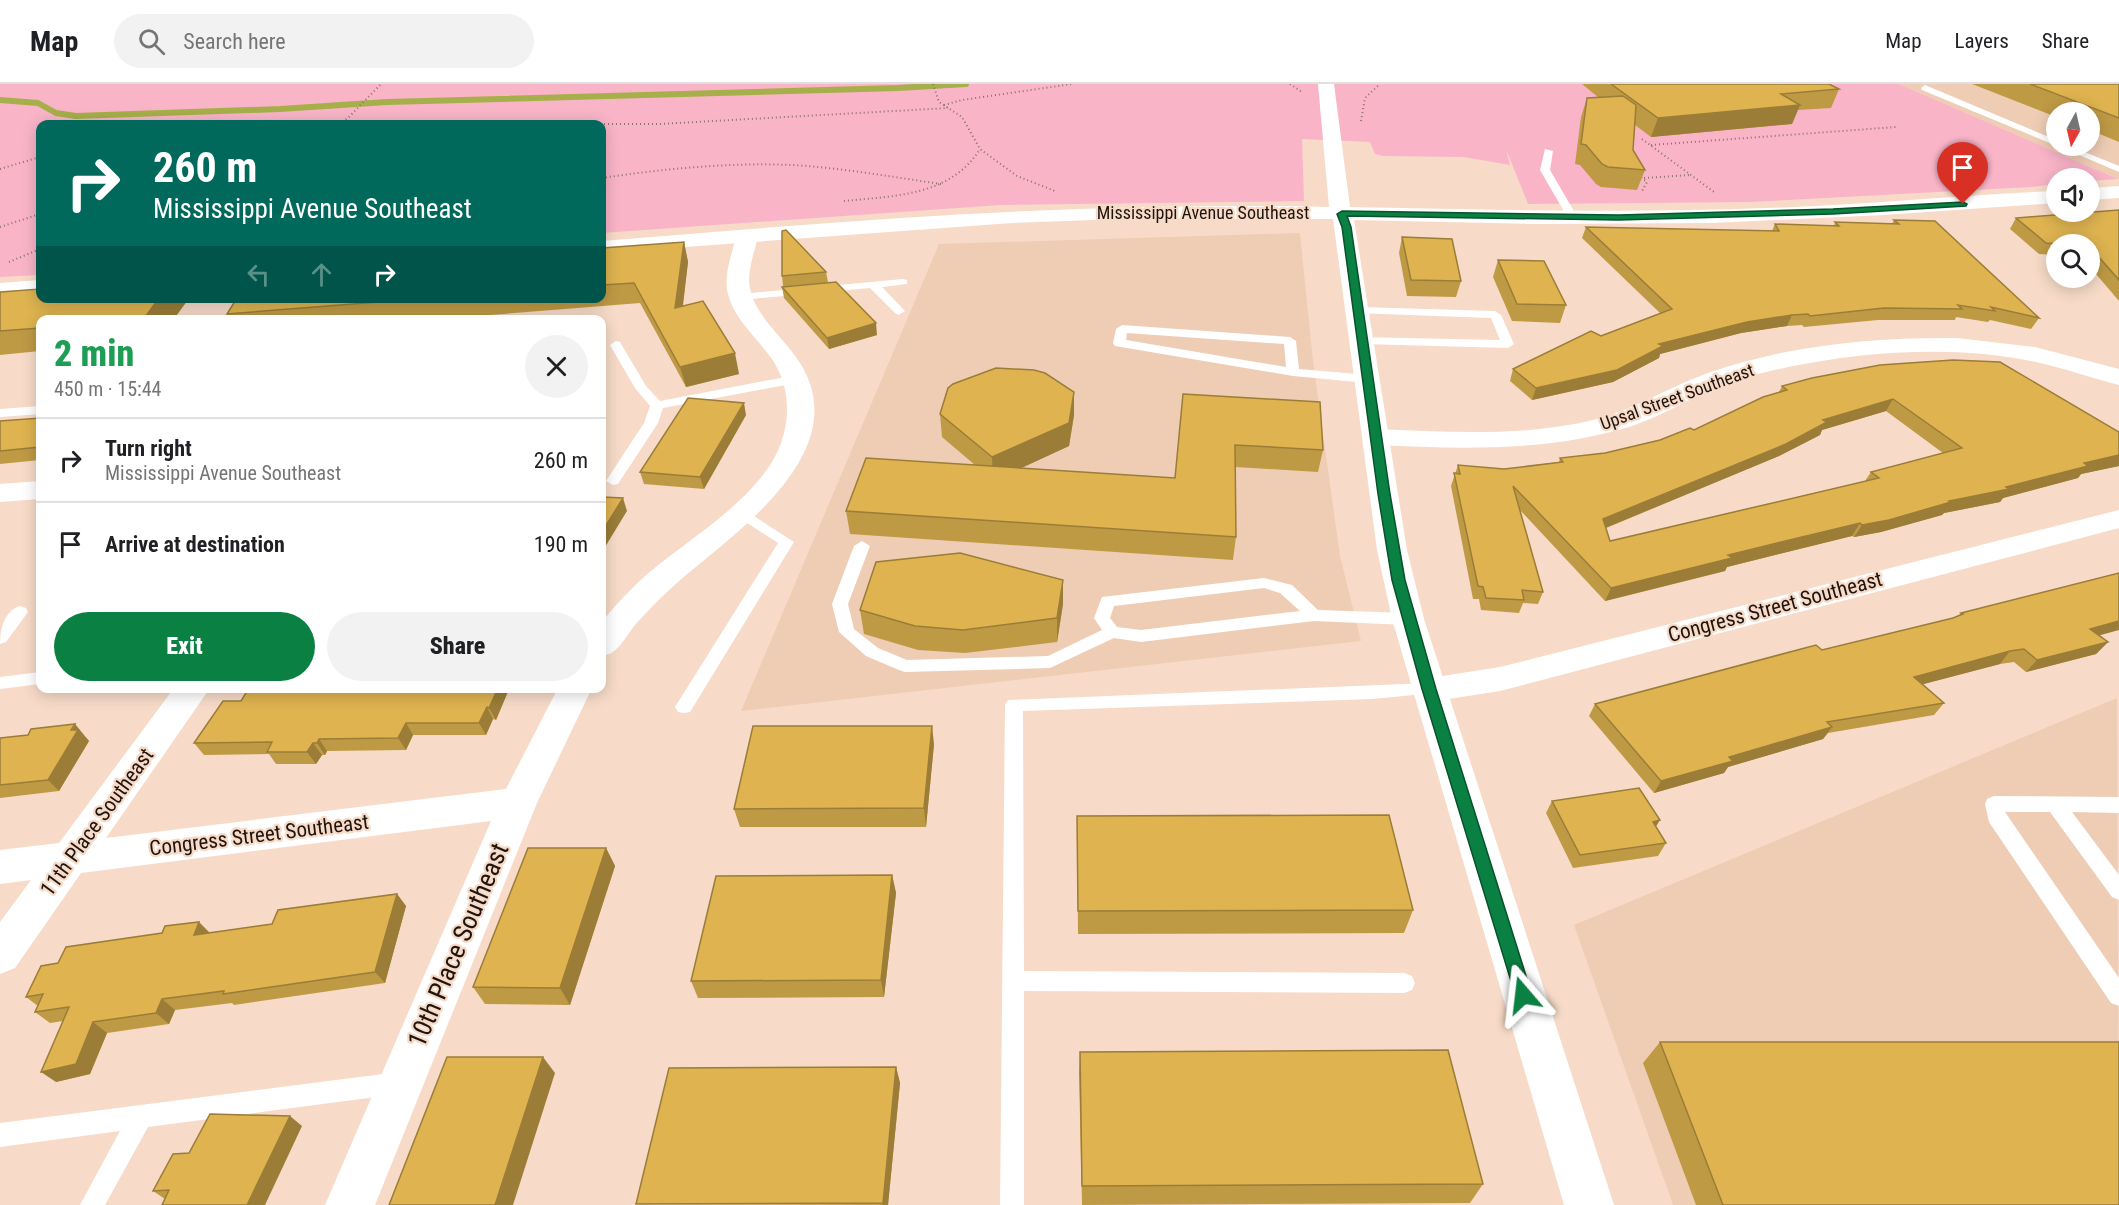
<!DOCTYPE html>
<html lang="en">
<head>
<meta charset="utf-8">
<style>
	body { margin:0; font-family:"Roboto Condensed",sans-serif; background:#f2f2f2; color:#202124; height:100vh; display:flex; flex-direction:column; font-size:22px; white-space:nowrap }
	* { box-sizing:border-box; margin:0 }
	p { font-size:20px; color:#757577 }
	.icon { flex:none; width:33px; height:33px; fill:none; stroke:currentColor; stroke-width:2; stroke-linecap:round; stroke-linejoin:round }
	.map { position:relative; flex:1; overflow:hidden }
	.drawer { position:absolute; left:36px; top:231px; width:570px; height:378px; display:flex; flex-direction:column; background:#fff; border-radius:12px; box-shadow:0 3px 15px #0003 }
	.drawer>* { flex:none }
	.banner { position:absolute; left:36px; top:36px; width:570px; height:183px; border-radius:12px; box-shadow:0 3px 15px #0003; background:#00695c; color:#fff; overflow:hidden }
	.needle { width:39px; rotate:188deg }
	.buttons { position:absolute; left:2046px; top:18px; display:grid; gap:12px }
	.buttons a { display:grid; place-items:center; width:54px; height:54px; border-radius:50%; background:#fff; box-shadow:0 3px 15px #0003; font-size:30px }
	.pin { position:absolute; display:grid; place-items:center; width:51px; height:51px; color:#fff; margin:-62px -26px; border-radius:50% 50% 50% 0; rotate:-45deg; box-shadow:0 0 6px #0007 }
	.pin .icon { rotate:45deg }
	.me { position:absolute; width:66px; margin:-33px; rotate:343deg; stroke-linejoin:round; filter:drop-shadow(0 0 4px #0008) }
	.turn { display:flex; align-items:center; gap:21px; height:126px; padding:0 18px; font-size:27px }
	.turn .icon { width:78px; height:78px; stroke-width:2.5 }
	.turn b { display:block; font-size:42px; line-height:51px }
	.lanes { display:flex; align-items:center; height:57px; padding:0 18px; background:#0003; justify-content:center; gap:30px; direction:ltr }
	.lanes .off { opacity:.35 }
	.round { display:grid; place-items:center; flex:none; width:63px; height:63px; border-radius:32px; background:#f2f2f2 }
	.headline { display:flex; align-items:center; justify-content:space-between; height:102px; padding:0 18px }
	h1 { font-size:36px; font-weight:800; line-height:45px; color:#1e9e55 }
	.primary-button { display:flex; gap:12px; margin-top:auto; padding:12px 18px }
	.primary-button a { flex:1; height:69px; border-radius:36px; background:#0b8043; color:#fff; font-size:24px; font-weight:800; line-height:69px; text-align:center }
	.primary-button a+a { background:#f2f2f2; color:#202124 }
	ul { padding:0; list-style:none }
	li { display:flex; align-items:center; gap:18px; height:84px; padding:0 18px; border-top:2px solid #e0e0e0 }
	li div { flex:1 }
	li b { display:block; font-size:22px }
	li em { font-style:normal }
	header { display:flex; align-items:center; gap:36px; box-sizing:border-box; height:84px; padding:0 30px; background:#fff; border-bottom:2px solid #e0e0e0 }
	header strong { font-size:28px }
	nav { display:flex; gap:33px; margin-inline-start:auto; font-size:21px }
	.search { width:420px; height:54px; background:#f2f2f2; display:flex; align-items:center; gap:15px; box-sizing:border-box; padding:0 21px; border-radius:33px; color:#757577; font-size:22px }
	.map>svg:first-child { display:block }
	.built { fill:#efcdb5; fill-rule:evenodd }
	.green { fill:#f9b4c8 }
	.lines { fill:none; stroke-linecap:round; stroke-linejoin:round }
	.stream { stroke:#a6af49; stroke-width:6 }
	.path { stroke:#887569; stroke-width:2; stroke-dasharray:1 3; stroke-linecap:butt }
	.lane { fill:#fff; fill-rule:evenodd }
	.street { fill:#fff; fill-rule:evenodd }
	.secondary { fill:#fff; fill-rule:evenodd }
	.wall { fill:#bf9a45; fill-rule:evenodd }
	.shaded-wall { fill:#9b7d38 }
	.building { fill:#deb350; stroke:#9b7d38; stroke-width:1.5; fill-rule:evenodd }
	.route { fill:#0b8043; stroke:#07532c; stroke-width:1.5 }
	.labels { text-anchor:middle; stroke-width:4.5; stroke-linejoin:round; paint-order:stroke }
	.far-street-label { font-size:18px; fill:#1f150f; stroke:#f7dbc8 }
	.street-label { font-size:21px; fill:#1f150f; stroke:#f7dbc8 }
	.near-street-label { font-size:26px; fill:#1f150f; stroke:#f7dbc8 }
</style>
</head>
<body>
<header>
<strong>Map</strong>
<div class="search"><svg class="icon" aria-label="search" viewBox="0 0 24 24"><circle cx="10" cy="10" r="6"/><path d="M15 15l6 6"/></svg>Search here</div>
<nav><a>Map</a><a>Layers</a><a>Share</a></nav>
</header>
<div class="map">
<svg width="2119" height="1121" viewBox="0 0 2119 1121">
	<rect width="100%" height="100%" fill="#f7dbc8"/>
	<g class="built">
		<path d="M1899,0H2119V95H2118ZM2056,28H2090V62H2056Z"/>
		<path d="M1300,149L1313,277L1340,472L1361,557L741,627L939,160Z"/>
		<path d="M2117,614L2119,1121H1673L1574,841Z"/>
	</g>
	<path class="green" d="M0,0H1899L2118,95L2090,97V94H2056V100L2031,103L1750,118L1528,120L1506,65L1510,81L1464,73L1383,72L1375,70L1370,58L1302,55L1304,117L1000,121L602,149V40H40V191L0,193Z"/>
	<g class="lines">
		<path class="stream" d="M0,16L38,19L56,29L76,32L280,25L387,18L898,4L966,0"/>
		<g class="path">
			<path d="M933,0L939,18L962,33L980,65L1017,92L1055,107"/>
			<path d="M1290,0L1302,8"/>
			<path d="M944,21L962,16L1072,0"/>
			<path d="M1361,37L1365,14L1380,0"/>
			<path d="M339,40L348,34L381,0"/>
			<path d="M548,40H660L948,24"/>
			<path d="M1642,55L1714,108"/>
			<path d="M1651,61L1896,43"/>
			<path d="M0,85L40,73"/>
			<path d="M1638,91L1647,98L1642,107"/>
			<path d="M602,94C668,84 751,76 818,83C859,87 900,94 941,100"/>
			<path d="M1644,94L1690,91"/>
			<path d="M844,117C894,112 951,112 980,65"/>
			<path d="M0,143L40,130"/>
			<path d="M9,178L40,165"/>
		</g>
		<g class="lane">
			<path d="M1925,1L2056,56L2057,62L1922,6L1921,4Z"/>
			<path d="M2058,62H2070L2119,82V88Z"/>
			<path d="M1545,65L1553,67L1550,86L1578,134L1577,136H1569L1540,86Z"/>
			<path d="M903,195L907,196V200L882,203L905,227L899,231L895,229L870,204L741,216L735,213L741,210Z"/>
			<path d="M1358,223L1495,227L1501,231L1514,260L1508,264L1362,260L1358,259V253L1500,256L1491,234L1354,229L1352,227Z"/>
			<path d="M1122,241L1290,253L1296,257L1299,285L1368,291L1374,295L1368,299L1293,292L1115,262L1113,259L1116,245ZM1127,249L1284,260L1286,283L1126,256Z"/>
			<path d="M616,257L620,258L646,302L660,317L796,291L802,295L796,299L663,324L658,339L618,400L613,401L606,397L644,339L650,322L635,304L610,261Z"/>
			<path d="M40,322V330L0,333V325Z"/>
			<path d="M743,425L794,458L690,628L684,629L678,628L675,623L778,459L738,433L736,430L738,427Z"/>
			<path d="M862,457L870,462L848,520L854,545L878,564L907,576L1048,572L1102,546L1094,534L1102,513L1264,494L1292,501L1318,526L1408,529L1414,531L1416,535L1414,539L1408,541L1314,537L1141,558L1114,554L1050,584L905,588L899,586L866,572L839,548L832,520L854,462ZM1264,504L1280,509L1300,527L1141,546L1117,543L1110,534L1114,522Z"/>
			<path d="M20,522L26,524L28,528L6,558L0,560C0,545 4,527 20,522Z"/>
			<path d="M40,588V600L0,605V593Z"/>
			<path d="M1429,599L1435,601L1438,605L1435,609L1372,615L1023,627L1024,887L1404,889L1412,892L1415,899L1412,906L1404,909L1024,907V1121H1000L1005,621L1008,616Z"/>
			<path d="M1994,712L2119,713V729L2072,728L2119,791V816L2112,813L2050,728H2005L2119,894V922L2111,919L1989,738L1985,720L1987,715Z"/>
			<path d="M399,988L407,991L410,999L407,1007L399,1010L148,1043L105,1121H80L120,1047L0,1063V1039Z"/>
		</g>
		<g class="street">
			<path d="M747,146L755,147L758,152C755,166 749,182 749,197C751,228 779,249 796,273C859,361 745,442 686,491C667,507 650,524 634,542C628,550 622,561 614,567C611,570 605,571 602,572V538L605,534C621,515 638,497 657,482C696,451 745,421 772,378C792,345 793,302 769,271C755,252 734,234 728,210C723,191 732,171 736,152L739,147Z"/>
			<path d="M1957,254L2035,263L2119,285V301C2091,294 2064,284 2036,278C1956,261 1868,267 1788,283C1762,289 1735,295 1710,306C1684,318 1659,333 1632,342C1549,368 1462,365 1376,361L1366,359L1362,353L1366,347L1376,345C1448,348 1523,353 1593,336C1635,326 1670,302 1711,288C1789,261 1875,253 1957,254Z"/>
			<path d="M40,397V415L0,418V400Z"/>
			<path d="M2119,426V444L1500,607L1429,618L1417,614L1412,605L1417,596L1500,583Z"/>
			<path d="M174,604H210L106,754L506,705L558,604H592L537,719L375,1121H325L491,737L81,789L15,884L0,890V838L31,796L0,800V766L59,759Z"/>
		</g>
		<g class="secondary">
			<path d="M1318,0H1334L1350,123C1489,126 1628,129 1767,124C1864,121 1960,111 2056,107V119L1884,131L1711,139L1540,140L1354,136L1407,466L1424,535L1614,1121H1564L1392,535L1377,466L1333,135L1149,134L1012,139L602,169V157C844,137 1086,117 1329,123Z"/>
			<path d="M2119,102V114L2090,116V104Z"/>
			<path d="M40,196V210L0,213V199Z"/>
		</g>
	</g>
	<g class="wall">
		<path d="M1582,0H1829L1839,5L1831,24L1798,26L1792,40L1651,53L1635,41L1633,66L1645,86L1637,106L1601,103L1596,100L1580,81L1575,80L1581,33L1587,14H1599Z"/>
		<path d="M1972,0H2119V58L2090,46V28H2056V33Z"/>
		<path d="M2119,126V217L2090,183V160H2056V171L2039,170L2010,145L2016,134Z"/>
		<path d="M1894,136L2039,234L2031,245L1990,236L1988,238L1956,233L1955,236H1878L1804,243L1802,241L1787,242L1741,249L1660,270L1659,274L1613,298L1532,316L1510,297L1513,285L1660,229L1582,154L1586,143L1772,147L1775,140L1834,142L1835,138L1892,140Z"/>
		<path d="M1402,153L1461,197L1456,213L1407,212L1399,169Z"/>
		<path d="M684,158L688,178L683,222L739,290L686,303L640,219L427,236H230L227,230L237,214H602V164Z"/>
		<path d="M1498,176L1566,221L1560,239L1512,237L1493,193Z"/>
		<path d="M826,188L828,198L877,251L829,265L784,214L782,203L783,202L782,192Z"/>
		<path d="M0,208L187,217L173,236H40V267L0,271Z"/>
		<path d="M1812,294L2119,348V382L2081,390L2078,394L2003,414L2000,418L1944,429L1942,431L1881,448L1854,453L1852,452L1727,483L1725,487L1605,517L1520,426L1543,508L1538,520L1523,519L1519,529L1481,526L1479,515H1473L1451,402L1458,381L1504,385L1559,378L1560,374L1605,369L1660,356L1694,346L1779,308L1782,302ZM1886,327L1943,369L1871,388L1865,397L1610,457L1606,444L1779,372L1820,351L1822,346Z"/>
		<path d="M1074,308V331L1069,362L1021,384L1175,394L1183,310L1323,366L1318,388L1235,383L1236,453L1233,476L850,450L846,427L975,381L942,353L940,330Z"/>
		<path d="M746,331L704,405L644,400L640,388Z"/>
		<path d="M40,334V376L0,380V337Z"/>
		<path d="M1063,520L1057,558L965,569L918,566L864,550L860,526Z"/>
		<path d="M1961,529L2100,551L2108,558L2096,570L2026,588L2014,578L2000,580L1923,600L1944,619L1934,631L1828,649L1823,655L1728,683L1724,689L1654,709L1589,632L1595,620L1822,566L1953,534L1959,531Z"/>
		<path d="M509,605L496,636L493,635L486,651H413L406,666L327,667L325,671H322L316,680H276L269,670L204,671L194,659L241,617Z"/>
		<path d="M85,652V653L89,657L59,707L0,714V654Z"/>
		<path d="M934,660L926,743H740L734,725Z"/>
		<path d="M1552,717L1656,743L1666,759L1658,772L1573,784L1546,729Z"/>
		<path d="M1077,732L1413,826L1404,849L1078,850Z"/>
		<path d="M606,764L615,782L570,921L485,920L473,903Z"/>
		<path d="M892,791L896,809L884,913L698,914L691,897Z"/>
		<path d="M397,810L406,822L385,899L234,921L232,919L175,926L169,940L107,949L90,990L56,998L63,937L50,939L35,928L38,922L26,913L58,879L210,849L272,840Z"/>
		<path d="M1660,958L2119,1121H1696L1643,979Z"/>
		<path d="M1080,968L1483,1100L1470,1119L1082,1121L1079,988Z"/>
		<path d="M896,983L900,999L888,1121L636,1120Z"/>
		<path d="M302,1042L165,1115L153,1107L189,1069Z"/>
	</g>
	<g class="shaded-wall">
		<path d="M1800,21L1792,40L1651,53L1658,34Z"/>
		<path d="M684,158L688,178L680,244L675,224Z"/>
		<path d="M159,214H185L187,217L173,236H143Z"/>
		<path d="M1792,231L1787,242L1741,249L1660,270L1659,274L1613,298L1532,316L1536,304L1659,260L1747,238Z"/>
		<path d="M876,239L877,251L829,265L827,254Z"/>
		<path d="M735,269L739,290L686,303L680,283Z"/>
		<path d="M1074,308V331L1069,362L993,397L992,373Z"/>
		<path d="M1893,315L1886,327L1822,346L1820,351L1779,372L1598,447L1603,435L1823,336Z"/>
		<path d="M744,319L746,331L704,405L700,393Z"/>
		<path d="M2119,371V382L2081,390L2078,394L2003,414L2000,418L1944,429L1942,431L1881,448L1854,453L1862,441L1949,417L2006,403L2084,379Z"/>
		<path d="M623,414L627,427L602,468V448Z"/>
		<path d="M1860,439L1852,452L1727,483L1725,487L1605,517L1611,504L1728,471Z"/>
		<path d="M1063,496V520L1057,558V534Z"/>
		<path d="M2119,537V546L2079,557L2090,545Z"/>
		<path d="M2108,558L2096,570L2026,588L2037,576Z"/>
		<path d="M2010,567L2000,580L1905,605L1914,593Z"/>
		<path d="M498,604H508L509,605L496,636L489,624Z"/>
		<path d="M487,623L493,635L486,651L479,639Z"/>
		<path d="M406,639L413,651L406,666L398,654Z"/>
		<path d="M75,640L89,657L59,707L48,696Z"/>
		<path d="M932,642L934,660L926,743L924,724Z"/>
		<path d="M1832,643L1823,655L1728,683L1724,689L1654,709L1661,697L1729,673Z"/>
		<path d="M319,655L327,667L325,671L317,659Z"/>
		<path d="M313,659L322,671L316,680L307,668Z"/>
		<path d="M1660,736L1652,749L1653,738Z"/>
		<path d="M606,764L615,782L570,921L560,904Z"/>
		<path d="M892,791L896,809L884,913L881,896Z"/>
		<path d="M397,810L406,822L385,899L375,888Z"/>
		<path d="M199,838L210,849L194,851Z"/>
		<path d="M162,915L175,926L169,940L156,929Z"/>
		<path d="M93,938L107,949L90,990L56,998L41,988Z"/>
		<path d="M543,973L555,989L513,1121H495Z"/>
		<path d="M896,983L900,999L888,1121H883V1119Z"/>
		<path d="M290,1032L302,1042L265,1121H247Z"/>
	</g>
	<g class="building">
		<path d="M1611,0H1829L1839,5L1781,10L1800,21L1658,34Z"/>
		<path d="M2030,0H2119V34Z"/>
		<path d="M1623,12L1636,21L1633,66L1645,86L1608,83L1602,80L1586,61L1581,60L1587,14Z"/>
		<path d="M2119,126V196L2090,163V160L2046,159L2016,134Z"/>
		<path d="M1894,136L1935,137L2039,234L1991,223L1995,227L1958,221L1962,225L1884,224L1810,232L1808,230L1792,231L1747,238L1659,260L1663,262L1617,286L1536,304L1513,285L1591,247L1601,252L1672,225L1586,143L1779,147L1775,140L1839,142L1835,138L1899,140Z"/>
		<path d="M786,146L826,188L782,192V147Z"/>
		<path d="M1402,153L1452,155L1461,197L1411,196Z"/>
		<path d="M684,158L675,224L703,217L735,269L680,283L634,199L602,201V164Z"/>
		<path d="M1498,176L1544,177L1566,221L1517,220Z"/>
		<path d="M836,198L876,239L827,254L782,203Z"/>
		<path d="M40,205V214H159L143,236H40V244L0,247V208Z"/>
		<path d="M237,214H429L227,230Z"/>
		<path d="M1953,276L2000,278L2119,348V371L2084,379L2088,382L2006,403L2009,405L1949,417L1951,418L1889,436L1862,441L1860,439L1728,471L1732,474L1611,504L1513,402L1543,508L1522,506L1524,516L1486,514L1483,503L1478,502L1454,389L1460,390L1458,381L1504,385L1563,378L1560,374L1605,369L1660,356L1690,344L1694,346L1763,313L1787,306L1782,302L1812,294L1880,281ZM1893,315L1962,364L1871,388L1879,394L1610,457L1603,435L1786,360L1827,338L1823,336Z"/>
		<path d="M996,284L1034,286L1045,289L1074,308L1069,339L992,373L940,330L948,304L953,300Z"/>
		<path d="M1183,310L1320,318L1323,366L1235,361L1236,453L846,427L866,374L1175,394Z"/>
		<path d="M688,314L744,319L700,393L640,388Z"/>
		<path d="M40,334V363L0,367V337Z"/>
		<path d="M602,413L623,414L602,448Z"/>
		<path d="M960,469L1063,496L1057,534L963,546L915,542L860,526L876,478Z"/>
		<path d="M2119,489V537L2090,545L2108,558L2037,576L2024,565L2010,567L1914,593L1944,619L1827,638L1832,643L1729,673L1733,677L1661,697L1595,620L1816,561L1822,566L1953,534L1963,530L1961,529Z"/>
		<path d="M249,604H498L489,624L487,623L479,639H406L398,654L319,655L317,659H313L307,668H267L272,658L194,659L223,617H241Z"/>
		<path d="M75,640L71,646H78L48,696L0,701V654L28,651L31,645Z"/>
		<path d="M753,642H932L924,724L734,725Z"/>
		<path d="M1639,704L1660,736L1653,738L1666,759L1580,771L1552,717Z"/>
		<path d="M1389,731L1413,826L1078,827L1077,732Z"/>
		<path d="M528,764H606L560,904L473,903Z"/>
		<path d="M892,791L881,896L691,897L716,792Z"/>
		<path d="M397,810L375,888L223,910L224,907L162,915L156,929L93,938L76,980L41,988L69,923L35,928L43,910L26,913L41,882L58,879L66,863L162,849L165,842L199,838L194,851L272,840L278,826Z"/>
		<path d="M1660,958H2119V1121H1723Z"/>
		<path d="M1448,966L1483,1100L1082,1102L1080,968Z"/>
		<path d="M447,973H543L495,1121H389Z"/>
		<path d="M896,983L883,1119L636,1120L669,984Z"/>
		<path d="M210,1030L290,1032L247,1121H162L169,1106L153,1107L173,1070L189,1069Z"/>
	</g>
	<path class="route" d="M1963,118L1967,120L1966,122L1833,130L1619,136L1347,132L1351,143L1390,410L1405,496L1436,605L1532,911L1529,917L1523,919L1517,917L1422,605L1392,496L1378,410L1342,143L1337,130L1342,127L1619,131L1833,125Z"/>
	<g class="labels">
		<g class="far-street-label">
			<text x="1203" y="135">Mississippi Avenue Southeast</text>
			<text transform="translate(1677 313) rotate(-20)" y="6">Upsal Street Southeast</text>
		</g>
		<g class="street-label">
			<text transform="translate(1775 523) rotate(-15)" y="7">Congress Street Southeast</text>
			<text transform="translate(97 738) rotate(-54)" y="7">11th Place Southeast</text>
			<text transform="translate(259 751) rotate(-7)" y="7">Congress Street Southeast</text>
		</g>
		<g class="near-street-label">
			<text transform="translate(458 861) rotate(-67)" y="9">10th Place Southeast</text>
		</g>
	</g>
</svg>
<div class="buttons">
<a><svg class="needle" viewBox="-14 -14 28 28"><path d="M0-13l5 13h-10z" fill="#e53935"/><path d="M0 13l5-13h-10z" fill="#757577"/></svg></a>
<a><svg class="icon" aria-label="sound" viewBox="0 0 24 24"><path d="M4 9h4l5-4v14l-5-4H4zM17 9q2 3 0 6"/></svg></a>
<a><svg class="icon" aria-label="search" viewBox="0 0 24 24"><circle cx="10" cy="10" r="6"/><path d="M15 15l6 6"/></svg></a>
</div>
<div class="pin" style="left:1963px;top:120px;background:#d93025"><svg class="icon" aria-label="arrive" viewBox="0 0 24 24"><path d="M6 21V4h12l-3 4 3 4H6"/></svg></div>
<svg class="me" style="left:1523px;top:911px" viewBox="-20 -20 40 40"><path d="M0-17L14 15 0 8-14 15z" fill="#0b8043" stroke="#fff" stroke-width="4"/></svg>
<div class="banner">
<div class="turn"><svg class="icon" aria-label="right" viewBox="0 0 24 24"><path d="M7 20v-9h11M14 6l5 5-5 5"/></svg><div><b>260 m</b>Mississippi Avenue Southeast</div></div>
<div class="lanes"><svg class="icon off" aria-label="left" viewBox="0 0 24 24"><path d="M17 20v-9H6M10 6l-5 5 5 5"/></svg><svg class="icon off" aria-label="ahead" viewBox="0 0 24 24"><path d="M12 20V5M6 11l6-6 6 6"/></svg><svg class="icon" aria-label="right" viewBox="0 0 24 24"><path d="M7 20v-9h11M14 6l5 5-5 5"/></svg></div>
</div>
<section class="drawer">
<div class="headline"><div><h1>2 min</h1><p>450 m · 15:44</p></div><a class="round"><svg class="icon" aria-label="close" viewBox="0 0 24 24"><path d="M6 6l12 12M18 6L6 18"/></svg></a></div>
<ul>
<li><svg class="icon" aria-label="right" viewBox="0 0 24 24"><path d="M7 20v-9h11M14 6l5 5-5 5"/></svg><div><b>Turn right</b><p>Mississippi Avenue Southeast</p></div><em>260 m</em></li>
<li><svg class="icon" aria-label="arrive" viewBox="0 0 24 24"><path d="M6 21V4h12l-3 4 3 4H6"/></svg><div><b>Arrive at destination</b></div><em>190 m</em></li>
</ul>
<div class="primary-button"><a>Exit</a><a>Share</a></div>
</section>
</div>
</body>
</html>
